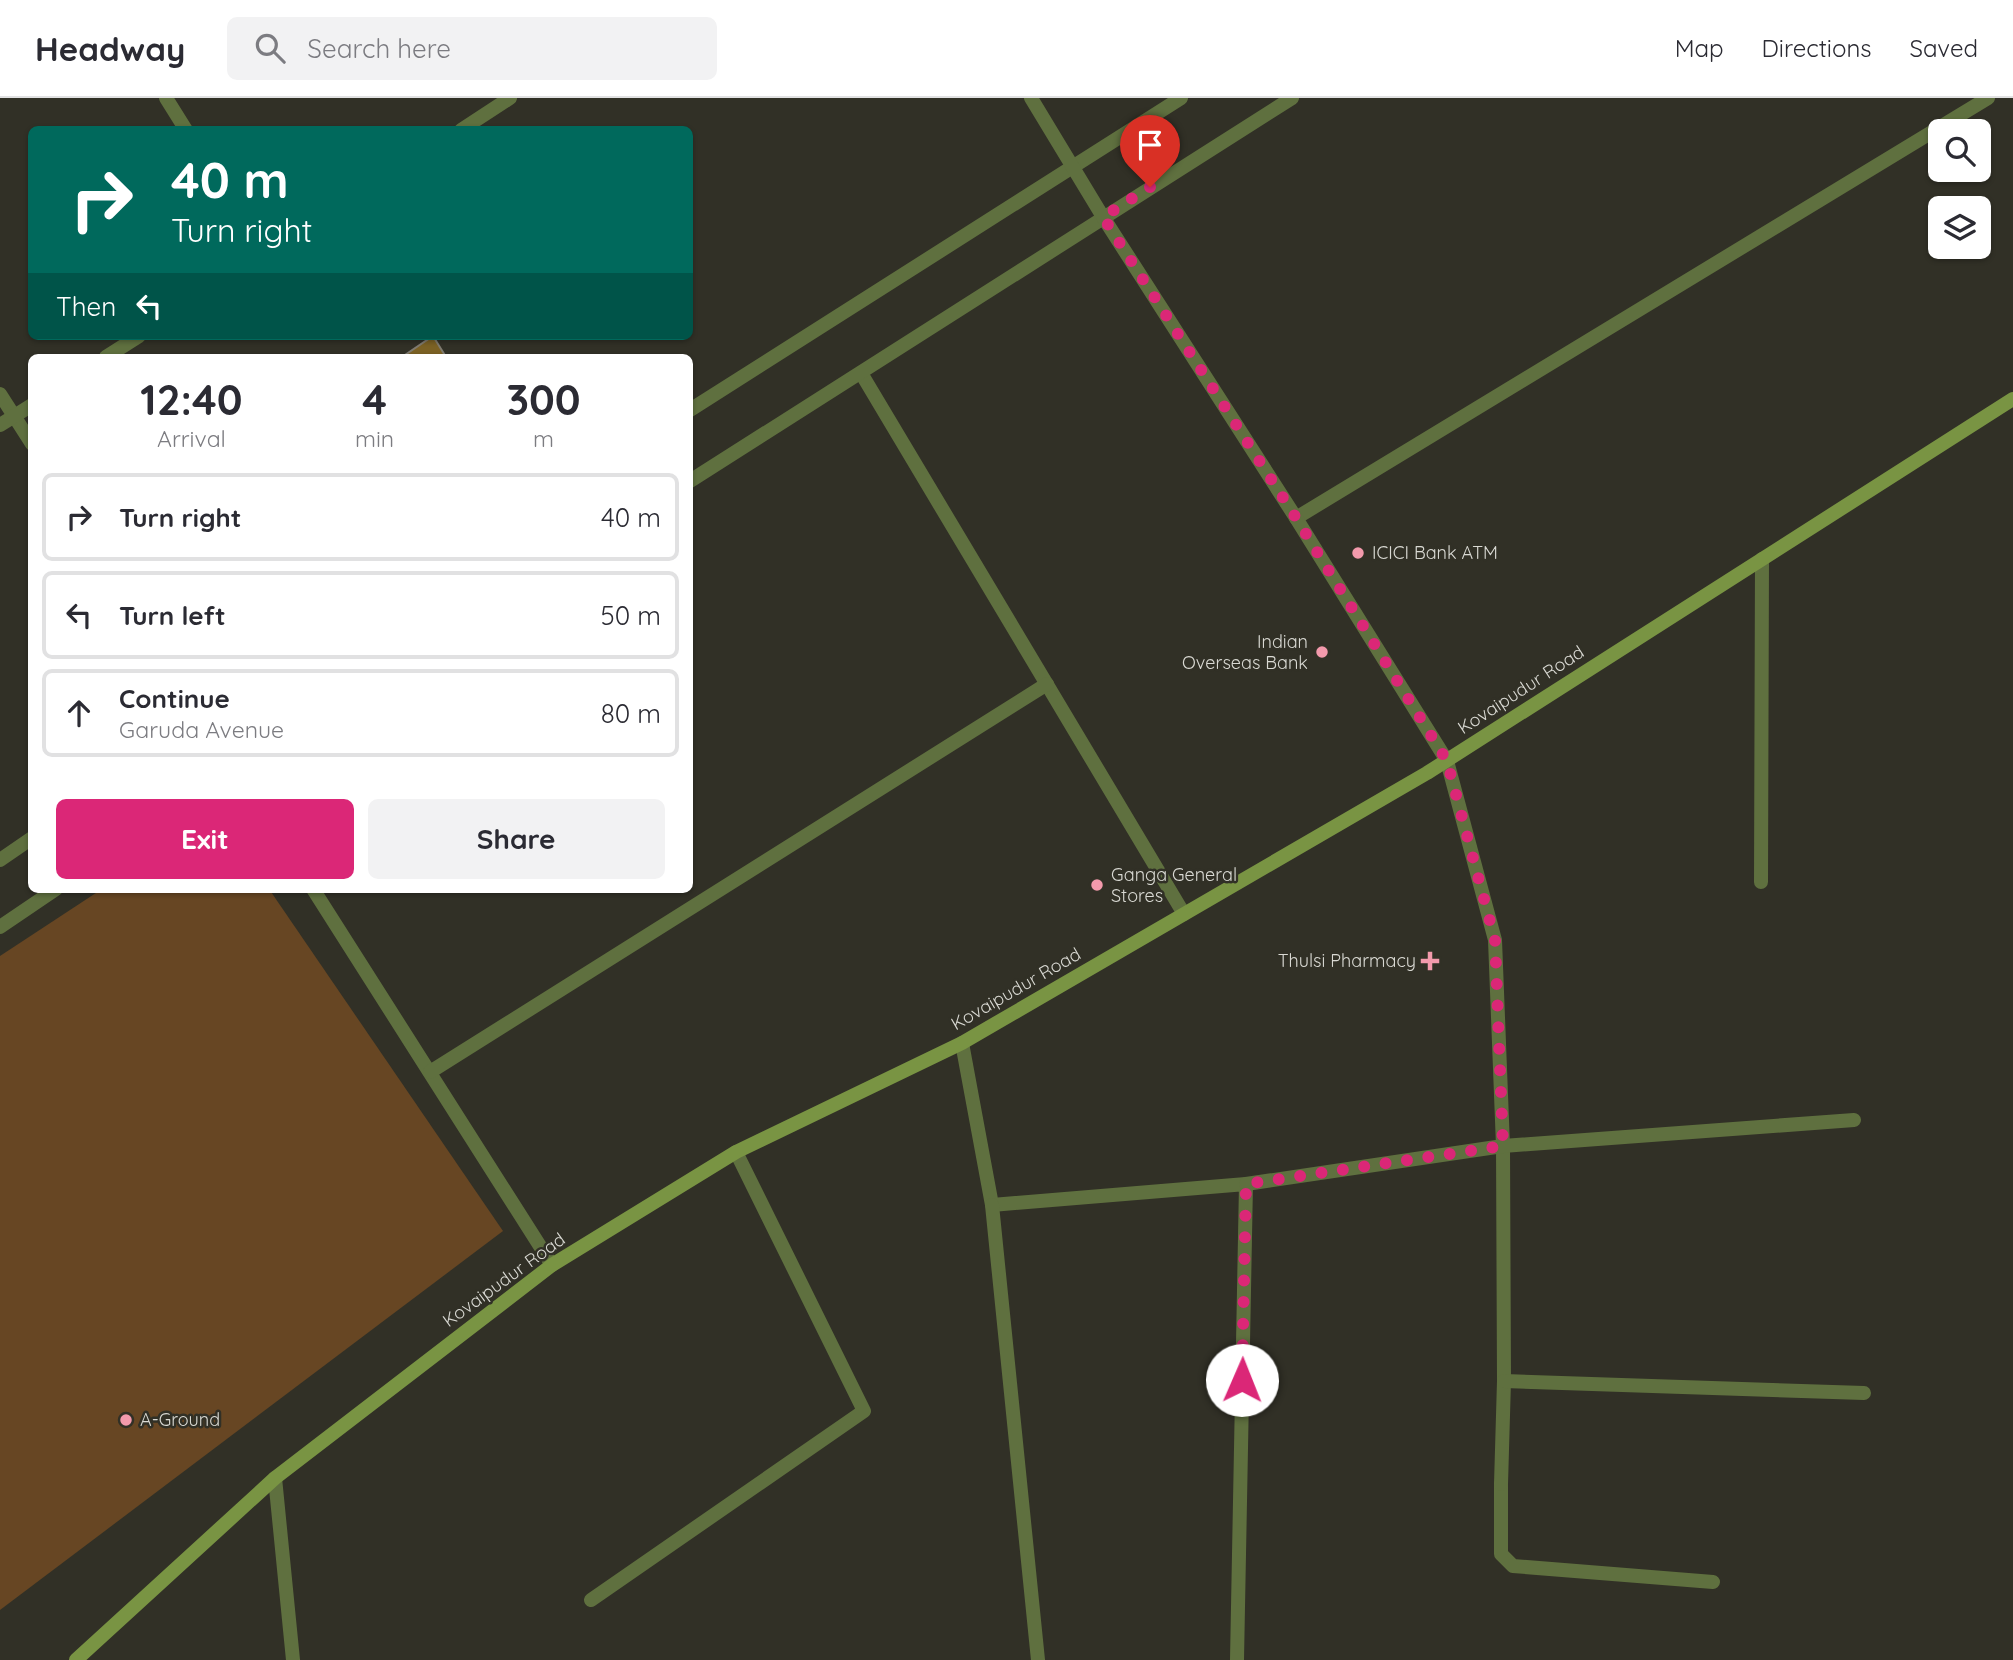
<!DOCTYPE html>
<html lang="en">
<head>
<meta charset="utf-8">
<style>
	body { margin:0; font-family:Quicksand,sans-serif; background:#f2f2f3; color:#2b2b33; height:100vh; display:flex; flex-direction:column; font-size:26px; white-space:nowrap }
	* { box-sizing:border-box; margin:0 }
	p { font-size:23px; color:#7c7c81 }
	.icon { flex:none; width:38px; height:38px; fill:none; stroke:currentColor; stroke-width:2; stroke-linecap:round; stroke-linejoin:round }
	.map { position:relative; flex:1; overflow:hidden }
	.side { position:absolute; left:28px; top:256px; width:665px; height:539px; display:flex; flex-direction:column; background:#fff; border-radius:10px; box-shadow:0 2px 5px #0004 }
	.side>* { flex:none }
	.guide { position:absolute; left:28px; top:28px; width:665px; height:214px; border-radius:10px; box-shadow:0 2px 5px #0004; background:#00695c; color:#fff; overflow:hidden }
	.fabs { position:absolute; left:1928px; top:21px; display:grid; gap:14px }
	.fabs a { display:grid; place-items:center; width:63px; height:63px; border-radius:10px; background:#fff; box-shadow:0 2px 5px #0004; font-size:35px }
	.pin { position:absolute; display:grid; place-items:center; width:60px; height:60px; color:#fff; margin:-72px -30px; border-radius:50% 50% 50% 0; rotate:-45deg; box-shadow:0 0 7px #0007 }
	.pin .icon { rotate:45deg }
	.me { position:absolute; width:77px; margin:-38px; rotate:1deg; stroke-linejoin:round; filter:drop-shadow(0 0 5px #0008) }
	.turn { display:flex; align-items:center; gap:24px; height:147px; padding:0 28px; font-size:32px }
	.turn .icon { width:91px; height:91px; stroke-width:2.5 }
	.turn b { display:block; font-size:49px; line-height:60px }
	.then { display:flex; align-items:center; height:66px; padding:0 28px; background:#0003; gap:14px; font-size:26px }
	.eta { display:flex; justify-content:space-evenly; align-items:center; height:119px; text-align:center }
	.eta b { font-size:42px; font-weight:700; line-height:49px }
	.cta { display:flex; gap:14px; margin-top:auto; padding:14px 28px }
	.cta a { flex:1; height:80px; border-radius:10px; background:#db2777; color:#fff; font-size:28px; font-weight:700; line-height:80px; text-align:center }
	.cta a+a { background:#f2f2f3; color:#2b2b33 }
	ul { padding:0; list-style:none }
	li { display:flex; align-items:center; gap:21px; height:88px; margin:0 14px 10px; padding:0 14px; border:4px solid #e1e1e2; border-radius:10px }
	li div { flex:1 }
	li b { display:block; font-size:26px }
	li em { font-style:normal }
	header { display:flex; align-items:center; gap:42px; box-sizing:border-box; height:98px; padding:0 35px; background:#fff; border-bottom:2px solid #e1e1e2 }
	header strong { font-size:33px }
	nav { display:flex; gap:38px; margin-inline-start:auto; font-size:24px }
	.search { width:490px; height:63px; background:#f2f2f3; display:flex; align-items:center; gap:18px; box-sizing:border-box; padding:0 24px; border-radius:10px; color:#7c7c81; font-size:26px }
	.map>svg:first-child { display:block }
	.green { fill:#674623 }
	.building { fill:#7b6124; stroke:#7f7a6f; stroke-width:2 }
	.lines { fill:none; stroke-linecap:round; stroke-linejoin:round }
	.service { stroke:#5f703f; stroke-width:14 }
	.minor { stroke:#5f703f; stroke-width:14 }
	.tertiary { stroke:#5f703f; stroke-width:14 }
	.secondary { stroke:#799443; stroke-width:14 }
	.route { stroke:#db2777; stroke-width:12; stroke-dasharray:0 21.6 }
	.poi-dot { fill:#f39aac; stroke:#313026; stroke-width:2.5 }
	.labels { text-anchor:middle; stroke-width:5; stroke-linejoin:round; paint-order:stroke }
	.poi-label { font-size:18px; fill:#d9d9d3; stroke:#313026; text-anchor:start }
	.street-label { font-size:18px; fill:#d9d9d3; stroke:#313026 }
</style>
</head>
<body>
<header>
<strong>Headway</strong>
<div class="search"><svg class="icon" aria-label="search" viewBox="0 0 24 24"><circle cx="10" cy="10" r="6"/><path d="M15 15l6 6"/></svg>Search here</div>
<nav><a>Map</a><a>Directions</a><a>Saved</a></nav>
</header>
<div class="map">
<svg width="2013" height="1562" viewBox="0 0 2013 1562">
	<rect width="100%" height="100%" fill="#313026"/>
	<path class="green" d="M102,791H269L503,1133L0,1512V858Z"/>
	<path class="building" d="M433,238L446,259H402Z"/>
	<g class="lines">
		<path class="service" d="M1501,1386V1456L1513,1468L1713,1484"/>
		<g class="minor">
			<path d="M166,0L186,32"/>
			<path d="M461,32L510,0"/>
			<path d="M106,259L139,238"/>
			<path d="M861,275L1184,816"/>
			<path d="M0,296L32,346"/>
			<path d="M690,312L1181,0"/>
			<path d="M0,327L32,307"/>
			<path d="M690,383L1292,0"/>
			<path d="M1296,420L1988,0"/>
			<path d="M1447,663L1495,842L1503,1048L1504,1283L1501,1386"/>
			<path d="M0,762L32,740"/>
			<path d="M1761,784L1762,461"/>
			<path d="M313,791L552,1167"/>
			<path d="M0,829L56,791"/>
			<path d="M962,945L992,1107L1246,1086L1237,1562"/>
			<path d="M430,974L1047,586"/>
			<path d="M1246,1086L1503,1048L1854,1022"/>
			<path d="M992,1107L1038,1562"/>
			<path d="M1504,1283L1864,1295"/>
			<path d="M275,1380L293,1562"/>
			<path d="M591,1502L864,1313L736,1054"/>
		</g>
		<path class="tertiary" d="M1031,0L1103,119L1296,420L1447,663"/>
		<path class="secondary" d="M76,1562L275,1380L552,1167L736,1054L962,945L1427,675L2013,301"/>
	</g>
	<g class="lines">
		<path class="route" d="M1150,89L1103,119L1296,420L1447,663L1495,842L1503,1048L1246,1086L1242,1282"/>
	</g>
	<g class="poi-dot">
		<circle cx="1358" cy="455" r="7"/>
		<circle cx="1322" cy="554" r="7"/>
		<circle cx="1097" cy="787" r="7"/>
		<path d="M1426.5 852.5h7v7h7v7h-7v7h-7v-7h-7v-7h7z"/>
		<circle cx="126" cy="1322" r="7"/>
	</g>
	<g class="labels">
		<g class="poi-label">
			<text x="1372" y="461">ICICI Bank ATM</text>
			<text x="1308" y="550" text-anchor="end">Indian<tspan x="1308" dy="21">Overseas Bank</tspan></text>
			<text x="1111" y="783">Ganga General<tspan x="1111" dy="21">Stores</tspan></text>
			<text x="1416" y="869" text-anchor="end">Thulsi Pharmacy</text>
			<text x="140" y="1328">A-Ground</text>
		</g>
		<g class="street-label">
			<text transform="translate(1521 592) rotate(-33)" y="6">Kovaipudur Road</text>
			<text transform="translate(1016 891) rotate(-30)" y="6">Kovaipudur Road</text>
			<text transform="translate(504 1182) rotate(-36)" y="6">Kovaipudur Road</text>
		</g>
	</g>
</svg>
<div class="fabs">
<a><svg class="icon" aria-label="search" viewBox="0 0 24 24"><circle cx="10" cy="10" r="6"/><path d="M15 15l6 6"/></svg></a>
<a><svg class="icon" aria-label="layers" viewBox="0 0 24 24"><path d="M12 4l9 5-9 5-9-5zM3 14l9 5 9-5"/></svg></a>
</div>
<div class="pin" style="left:1150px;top:89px;background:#d93025"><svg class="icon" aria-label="arrive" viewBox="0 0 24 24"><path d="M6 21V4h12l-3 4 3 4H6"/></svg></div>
<svg class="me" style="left:1242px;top:1282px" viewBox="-20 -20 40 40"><circle r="19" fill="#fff"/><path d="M0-13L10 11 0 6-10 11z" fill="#db2777"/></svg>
<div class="guide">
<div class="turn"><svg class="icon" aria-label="right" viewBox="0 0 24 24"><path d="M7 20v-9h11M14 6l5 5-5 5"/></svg><div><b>40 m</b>Turn right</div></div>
<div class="then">Then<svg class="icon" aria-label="left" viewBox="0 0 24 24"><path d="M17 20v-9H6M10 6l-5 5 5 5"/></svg></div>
</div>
<section class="side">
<div class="eta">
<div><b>12:40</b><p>Arrival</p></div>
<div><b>4</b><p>min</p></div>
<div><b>300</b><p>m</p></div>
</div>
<ul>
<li><svg class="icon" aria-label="right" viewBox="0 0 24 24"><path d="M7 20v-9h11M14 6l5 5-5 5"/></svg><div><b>Turn right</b></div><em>40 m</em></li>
<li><svg class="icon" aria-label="left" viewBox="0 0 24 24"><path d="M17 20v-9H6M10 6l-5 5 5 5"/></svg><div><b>Turn left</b></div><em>50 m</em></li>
<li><svg class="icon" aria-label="ahead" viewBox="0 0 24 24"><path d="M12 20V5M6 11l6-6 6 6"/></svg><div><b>Continue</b><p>Garuda Avenue</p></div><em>80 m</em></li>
</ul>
<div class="cta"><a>Exit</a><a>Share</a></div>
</section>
</div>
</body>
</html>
